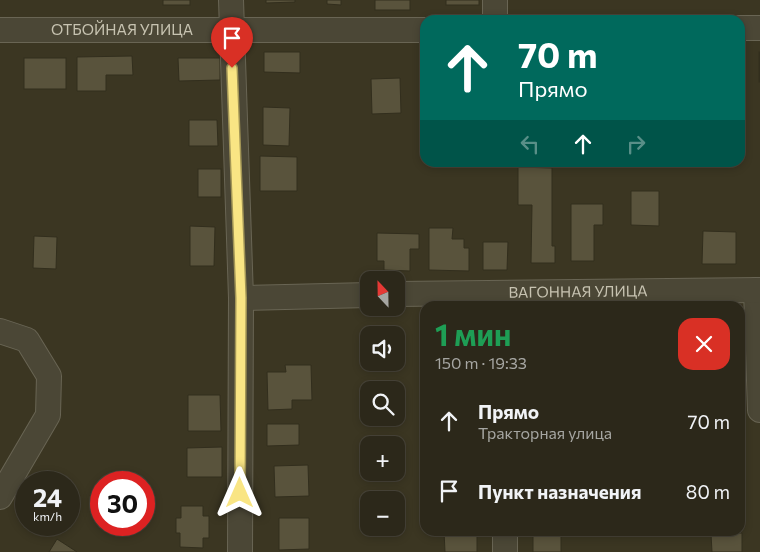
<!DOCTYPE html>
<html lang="ru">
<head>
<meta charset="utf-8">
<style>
	body { margin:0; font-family:Commissioner,sans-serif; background:#343023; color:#f1f3f6; height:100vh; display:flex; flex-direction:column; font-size:19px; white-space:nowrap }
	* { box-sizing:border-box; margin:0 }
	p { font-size:16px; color:#a6a6a2 }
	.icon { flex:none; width:28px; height:28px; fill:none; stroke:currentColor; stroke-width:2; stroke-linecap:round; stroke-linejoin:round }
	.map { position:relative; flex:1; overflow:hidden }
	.panel { position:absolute; left:420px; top:301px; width:325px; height:235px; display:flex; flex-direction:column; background:#2c281a; border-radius:15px; box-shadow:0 2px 8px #0003,0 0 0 1px #484439 }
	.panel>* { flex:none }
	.banner { position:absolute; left:420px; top:15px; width:325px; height:152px; border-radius:15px; box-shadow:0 2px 8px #0003,0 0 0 1px #484439; background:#00695c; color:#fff; overflow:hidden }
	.needle { width:32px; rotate:338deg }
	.buttons { position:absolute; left:360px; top:271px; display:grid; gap:10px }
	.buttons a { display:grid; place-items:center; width:45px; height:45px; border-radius:10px; background:#2c281a; box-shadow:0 2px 8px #0003,0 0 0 1px #484439; font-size:25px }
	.speed { position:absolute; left:15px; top:471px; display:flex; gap:10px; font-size:25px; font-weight:700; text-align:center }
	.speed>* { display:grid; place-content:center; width:65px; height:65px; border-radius:50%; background:#2c281a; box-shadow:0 2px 8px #0003,0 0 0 1px #484439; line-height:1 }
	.speed small { font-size:12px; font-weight:400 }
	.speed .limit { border:8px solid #d22; background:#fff; color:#111 }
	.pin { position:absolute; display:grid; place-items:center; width:42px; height:42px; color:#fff; margin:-51px -21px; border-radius:50% 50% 50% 0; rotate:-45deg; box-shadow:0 0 5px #0007 }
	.pin .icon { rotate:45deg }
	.me { position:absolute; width:55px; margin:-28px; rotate:0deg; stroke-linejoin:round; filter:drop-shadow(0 0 4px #0008) }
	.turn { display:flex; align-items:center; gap:18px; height:105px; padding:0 15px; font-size:22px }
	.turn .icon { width:65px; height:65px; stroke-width:2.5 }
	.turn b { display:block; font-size:35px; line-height:42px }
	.lanes { display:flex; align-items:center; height:48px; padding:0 15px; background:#0003; justify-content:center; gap:25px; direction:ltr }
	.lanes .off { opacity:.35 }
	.round { display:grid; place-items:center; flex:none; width:52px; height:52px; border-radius:15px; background:#343023 }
	.summary { display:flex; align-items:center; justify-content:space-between; height:85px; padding:0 15px }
	h1 { font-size:30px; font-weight:700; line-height:38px; color:#1e9e55 }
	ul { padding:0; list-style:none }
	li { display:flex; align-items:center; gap:15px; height:70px; padding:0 15px }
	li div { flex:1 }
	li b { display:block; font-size:19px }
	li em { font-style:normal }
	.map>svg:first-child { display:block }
	.building { fill:#59533c; stroke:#322e1d }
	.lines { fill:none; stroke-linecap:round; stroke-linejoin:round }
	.minor-casing { stroke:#696554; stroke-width:26 }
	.minor { stroke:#4b4736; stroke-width:24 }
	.route-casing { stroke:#a29556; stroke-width:12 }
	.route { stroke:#f9e584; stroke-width:9 }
	.labels { text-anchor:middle; stroke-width:5; stroke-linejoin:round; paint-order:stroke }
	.street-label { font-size:15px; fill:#c7c3b1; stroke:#302c1b }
</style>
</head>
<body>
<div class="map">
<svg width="760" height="552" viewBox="0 0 760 552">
	<rect width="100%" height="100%" fill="#3b3622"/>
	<g class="building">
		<rect x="163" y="0" width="27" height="5"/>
		<path d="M266,0H295V2L266,3Z"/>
		<path d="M327,0H341V5L327,4Z"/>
		<rect x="375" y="0" width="35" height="10"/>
		<rect x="446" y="0" width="33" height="5"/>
		<path d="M264,52H300V73L264,72Z"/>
		<rect x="759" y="52" width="1" height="30"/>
		<path d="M132,56L133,75H106V91H77V57Z"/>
		<rect x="24" y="58" width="42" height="31"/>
		<path d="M178,58H220V80L179,81Z"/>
		<path d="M400,78L401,113L372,114L371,79Z"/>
		<path d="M263,107L290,108L289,146L263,145Z"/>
		<path d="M189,120H217L218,146H189Z"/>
		<path d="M260,156L297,157V191H260Z"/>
		<path d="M518,167L552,168V246H555V263H531L532,205H518Z"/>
		<rect x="198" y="169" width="23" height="28"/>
		<path d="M631,191H659V226L631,225Z"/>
		<path d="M571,204H603V225H594V261H571Z"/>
		<path d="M190,226L215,227L214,266H190Z"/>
		<path d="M429,228H453L452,239H464V248H469V271L429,270Z"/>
		<path d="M703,231L736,232V264H702Z"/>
		<path d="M377,233L419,234V249H410V271L384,270V261H377Z"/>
		<path d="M34,236L57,237L56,269L33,268Z"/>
		<path d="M483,242H508L507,270H483Z"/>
		<path d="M285,365H311L312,400H292V409L268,410L267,372H286Z"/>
		<path d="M188,395H220L221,431H188Z"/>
		<path d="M267,424H299V445L267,446Z"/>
		<path d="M740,428H741L742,451H740Z"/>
		<path d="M222,447V477H187V448Z"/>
		<path d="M308,465L309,496L275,497L274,466Z"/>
		<path d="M181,506H203V516H209V538H203V548L180,547V533H176V518H181Z"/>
		<path d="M279,518H309V549L279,550Z"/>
		<path d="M444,531H477V552H445Z"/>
		<path d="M742,533V552H712L711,534Z"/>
		<path d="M561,534V552H533V535Z"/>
		<path d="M57,539L77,552H49Z"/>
	</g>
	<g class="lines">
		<defs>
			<g id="minor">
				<path d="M231,0L241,298L240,552"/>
				<path d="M495,20V0"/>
				<path d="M740,28H760"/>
				<path id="s1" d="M0,30H425"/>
				<path d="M756,290L760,410"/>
				<path id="s2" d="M396,294L760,290"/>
				<path d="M241,298L369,295"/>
				<path d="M0,331L27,340L49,376L48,415L0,497"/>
				<path d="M505,531V552"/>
			</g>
		</defs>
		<use href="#minor" class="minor-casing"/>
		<use href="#minor" class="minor"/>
	</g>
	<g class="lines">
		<defs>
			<path id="route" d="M232,68L241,298L240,493"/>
		</defs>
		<use href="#route" class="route-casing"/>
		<use href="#route" class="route"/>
	</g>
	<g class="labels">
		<g class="street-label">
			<text dy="5" stroke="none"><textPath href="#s1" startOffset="122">ОТБОЙНАЯ УЛИЦА</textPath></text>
			<text dy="5" stroke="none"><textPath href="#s2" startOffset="182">ВАГОННАЯ УЛИЦА</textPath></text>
		</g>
	</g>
</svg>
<div class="buttons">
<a><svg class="needle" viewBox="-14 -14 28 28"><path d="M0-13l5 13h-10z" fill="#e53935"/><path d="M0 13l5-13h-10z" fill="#a6a6a2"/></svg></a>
<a><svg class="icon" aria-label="sound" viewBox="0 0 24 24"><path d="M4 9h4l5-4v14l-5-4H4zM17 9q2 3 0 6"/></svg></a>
<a><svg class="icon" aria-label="search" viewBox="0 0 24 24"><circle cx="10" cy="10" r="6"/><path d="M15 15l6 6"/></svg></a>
<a>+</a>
<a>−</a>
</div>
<div class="speed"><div>24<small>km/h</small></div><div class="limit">30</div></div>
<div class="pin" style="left:232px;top:68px;background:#d93025"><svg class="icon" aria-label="arrive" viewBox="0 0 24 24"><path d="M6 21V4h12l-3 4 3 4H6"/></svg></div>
<svg class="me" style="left:240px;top:493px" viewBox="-20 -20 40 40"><path d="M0-17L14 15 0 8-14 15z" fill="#f9e584" stroke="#fff" stroke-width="4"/></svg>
<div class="banner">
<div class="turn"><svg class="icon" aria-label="ahead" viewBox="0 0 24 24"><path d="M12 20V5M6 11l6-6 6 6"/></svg><div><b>70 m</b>Прямо</div></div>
<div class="lanes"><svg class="icon off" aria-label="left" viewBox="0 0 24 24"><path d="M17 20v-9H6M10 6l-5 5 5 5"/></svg><svg class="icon" aria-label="ahead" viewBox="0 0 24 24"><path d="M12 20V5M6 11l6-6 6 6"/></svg><svg class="icon off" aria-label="right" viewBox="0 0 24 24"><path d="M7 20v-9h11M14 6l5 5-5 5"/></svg></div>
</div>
<section class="panel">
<div class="summary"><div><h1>1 мин</h1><p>150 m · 19:33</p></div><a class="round" style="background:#d93025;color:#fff"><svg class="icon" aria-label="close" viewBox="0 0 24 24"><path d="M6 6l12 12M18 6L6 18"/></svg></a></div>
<ul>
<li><svg class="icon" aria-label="ahead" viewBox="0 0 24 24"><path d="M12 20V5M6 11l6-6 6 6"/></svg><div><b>Прямо</b><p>Тракторная улица</p></div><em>70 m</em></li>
<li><svg class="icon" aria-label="arrive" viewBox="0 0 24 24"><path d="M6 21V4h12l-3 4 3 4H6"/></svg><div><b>Пункт назначения</b></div><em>80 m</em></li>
</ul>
</section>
</div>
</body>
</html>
